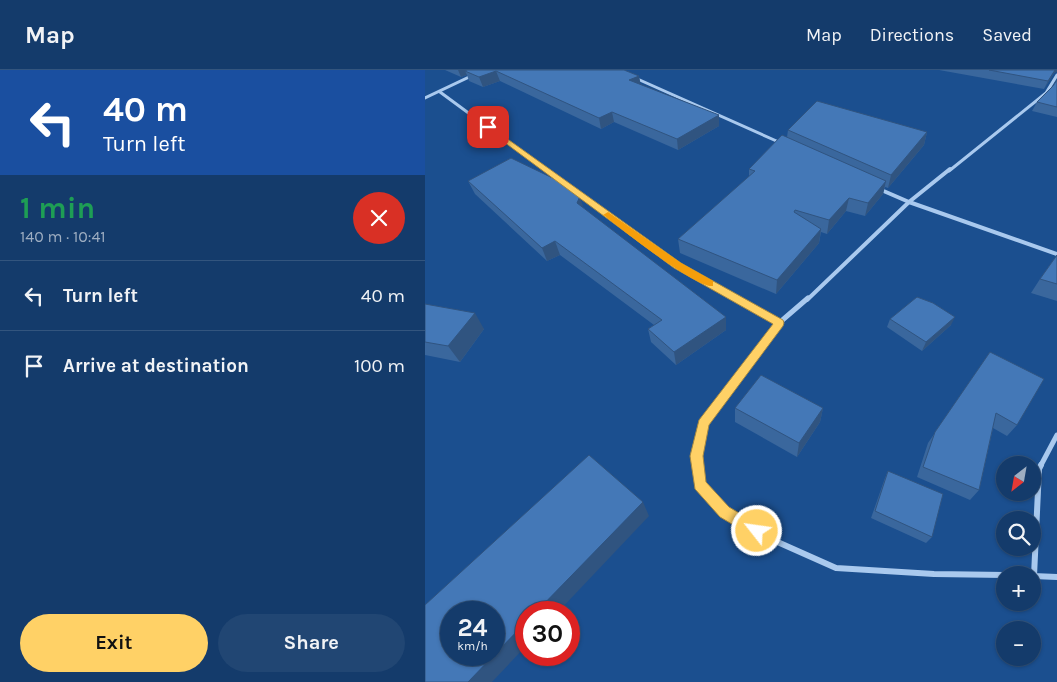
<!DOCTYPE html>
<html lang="en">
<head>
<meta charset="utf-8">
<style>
	body { margin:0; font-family:Karla,sans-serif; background:#214673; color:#f1f3f6; height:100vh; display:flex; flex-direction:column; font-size:19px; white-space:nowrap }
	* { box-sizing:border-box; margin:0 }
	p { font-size:16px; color:#9dadc1 }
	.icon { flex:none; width:28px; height:28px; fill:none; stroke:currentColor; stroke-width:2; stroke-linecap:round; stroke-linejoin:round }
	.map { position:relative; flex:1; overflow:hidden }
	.sheet { display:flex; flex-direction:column; background:#143b6b; width:425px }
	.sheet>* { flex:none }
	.guide { background:#1a4fa0; color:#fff; overflow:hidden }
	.needle { width:32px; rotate:211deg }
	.buttons { position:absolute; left:571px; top:386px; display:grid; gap:10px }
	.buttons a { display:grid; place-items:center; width:45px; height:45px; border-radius:50%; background:#143b6b; box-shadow:0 1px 4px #0004,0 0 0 1px #33557e; font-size:25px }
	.speed { position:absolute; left:15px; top:531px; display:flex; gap:10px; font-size:25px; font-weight:700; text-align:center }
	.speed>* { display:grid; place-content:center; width:65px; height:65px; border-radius:50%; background:#143b6b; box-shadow:0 1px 4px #0004,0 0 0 1px #33557e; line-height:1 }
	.speed small { font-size:12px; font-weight:400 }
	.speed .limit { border:8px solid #d22; background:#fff; color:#111 }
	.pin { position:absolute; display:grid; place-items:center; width:42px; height:42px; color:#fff; margin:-21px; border-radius:10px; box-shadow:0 2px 8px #0006 }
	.me { position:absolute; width:55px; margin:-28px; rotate:300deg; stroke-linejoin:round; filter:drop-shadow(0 0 4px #0008) }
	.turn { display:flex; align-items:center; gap:18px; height:105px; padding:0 20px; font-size:22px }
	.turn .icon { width:65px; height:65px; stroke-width:2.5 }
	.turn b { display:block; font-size:35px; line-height:42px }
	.round { display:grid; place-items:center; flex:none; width:52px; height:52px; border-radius:26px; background:#214673 }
	.head { display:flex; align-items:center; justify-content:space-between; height:85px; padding:0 20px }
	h1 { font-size:30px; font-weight:700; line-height:38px; color:#1e9e55 }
	.action { display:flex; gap:10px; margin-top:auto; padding:10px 20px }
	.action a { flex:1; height:58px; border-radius:30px; background:#ffd166; color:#111; font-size:20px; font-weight:700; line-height:58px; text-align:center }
	.action a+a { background:#214673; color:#f1f3f6 }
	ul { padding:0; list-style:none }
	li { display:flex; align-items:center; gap:15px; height:70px; padding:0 20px; border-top:1px solid #33557e }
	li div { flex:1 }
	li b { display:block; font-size:19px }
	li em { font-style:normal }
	header { display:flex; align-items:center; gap:30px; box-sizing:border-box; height:70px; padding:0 25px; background:#143b6b; border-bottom:1px solid #33557e }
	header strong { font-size:24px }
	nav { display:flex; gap:28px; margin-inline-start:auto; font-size:18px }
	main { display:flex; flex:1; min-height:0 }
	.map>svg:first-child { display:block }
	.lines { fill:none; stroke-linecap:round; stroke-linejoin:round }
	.street-far3 { stroke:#a9c9ee; stroke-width:3 }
	.street-far2 { stroke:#a9c9ee; stroke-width:4 }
	.street-far1 { stroke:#a9c9ee; stroke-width:5 }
	.street { stroke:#a9c9ee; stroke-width:6 }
	.wall { fill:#3a679d }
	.shaded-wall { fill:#305480 }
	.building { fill:#4478b7; stroke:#305480; fill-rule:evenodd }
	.route { fill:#ffd166; stroke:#a68842 }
	.slow { fill:#f59e0b }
</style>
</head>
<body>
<header>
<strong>Map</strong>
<nav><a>Map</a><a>Directions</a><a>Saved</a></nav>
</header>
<main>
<section class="sheet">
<div class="guide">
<div class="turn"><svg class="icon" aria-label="left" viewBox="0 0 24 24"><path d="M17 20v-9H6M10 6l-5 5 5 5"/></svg><div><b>40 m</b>Turn left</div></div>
</div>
<div class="head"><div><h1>1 min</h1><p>140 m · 10:41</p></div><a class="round" style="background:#d93025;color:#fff"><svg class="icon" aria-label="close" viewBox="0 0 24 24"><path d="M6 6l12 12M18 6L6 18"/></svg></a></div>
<ul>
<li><svg class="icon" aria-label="left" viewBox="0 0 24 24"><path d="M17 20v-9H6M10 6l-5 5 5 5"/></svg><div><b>Turn left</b></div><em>40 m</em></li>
<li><svg class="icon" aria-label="arrive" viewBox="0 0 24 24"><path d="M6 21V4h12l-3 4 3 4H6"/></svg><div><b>Arrive at destination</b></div><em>100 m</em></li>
</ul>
<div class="action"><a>Exit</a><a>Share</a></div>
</section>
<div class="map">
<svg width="632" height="612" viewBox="0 0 632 612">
	<rect width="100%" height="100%" fill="#1b4f8f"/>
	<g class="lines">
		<g class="street-far3">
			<path d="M208,7L356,73"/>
			<path d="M15,22L122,101"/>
			<path d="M0,28L59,0"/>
			<path d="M524,101L621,23L632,5"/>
		</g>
		<g class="street-far2">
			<path d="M121,99L253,196L313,230"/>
			<path d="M454,119L484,132L632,184"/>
			<path d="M382,230L484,132L525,99"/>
		</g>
		<g class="street-far1">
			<path d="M310,228L354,253"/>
			<path d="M273,397L272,386L278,354L354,253L383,228"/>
			<path d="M615,397L632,365"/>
		</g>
		<g class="street">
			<path d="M273,395L275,414L299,442L348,470L411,498L509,504L580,505"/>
			<path d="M608,506L632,507"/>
			<path d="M609,506L614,399L616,395"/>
		</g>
	</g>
	<g class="wall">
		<path d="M20,0H199L214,6L215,15L294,56L253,80L189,52L176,59L75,11L58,17L44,11L42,5L36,7Z"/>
		<path d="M514,0H632L629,3L619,19Z"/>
		<path d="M632,10V47L607,41L612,32L628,16Z"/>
		<path d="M363,60L502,62L499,75L463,118L460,117L458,124L440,146L421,141L402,164L396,162L394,173L351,224L255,183L253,169L324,107V99L362,67Z"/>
		<path d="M43,111L159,138L301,260L251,295L226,272L223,259L229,255L135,185L122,191L50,124Z"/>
		<path d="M632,185V231L606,223L615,209Z"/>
		<path d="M0,234L59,259L35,292L0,285Z"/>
		<path d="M465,249L526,255L497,281L462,257Z"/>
		<path d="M565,282L592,355L582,366L568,358L554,420L545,430L492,407L503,373Z"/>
		<path d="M310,338H398L395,352L372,387L310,352Z"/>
		<path d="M463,401L507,467L501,473L446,448L460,408Z"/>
	</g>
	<g class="shaded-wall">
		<path d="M33,0H52L40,1L42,5L36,7Z"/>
		<path d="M630,0H632V2L629,3L619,19L623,11Z"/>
		<path d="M71,1L75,11L58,17L54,7Z"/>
		<path d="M214,6L216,16L204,10Z"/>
		<path d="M187,42L189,52L176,59L174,48Z"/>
		<path d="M294,45V56L253,80L252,69Z"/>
		<path d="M502,62L499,75L463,118L466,105Z"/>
		<path d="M461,111L458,124L440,146L443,133Z"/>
		<path d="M155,126L159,140L152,133Z"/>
		<path d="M424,128L421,141L402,164L404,150Z"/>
		<path d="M396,159L394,173L351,224L352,210Z"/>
		<path d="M130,171L135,185L122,191L117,178Z"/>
		<path d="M50,243L59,259L35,292L23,276Z"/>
		<path d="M301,247V260L251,295L249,282Z"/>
		<path d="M530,247L526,255L497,281L501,272Z"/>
		<path d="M398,338L395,352L372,387L374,373Z"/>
		<path d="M218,432L224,446L133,542H111Z"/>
		<path d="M101,552V576L67,612H43Z"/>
	</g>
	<g class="building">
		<path d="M42,0H199L214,6L204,10L294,45L252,69L187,42L174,48L71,1L54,7L40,1Z"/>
		<path d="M564,0H630L623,11Z"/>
		<path d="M632,10V37L612,32L628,16Z"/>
		<path d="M392,31L502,62L466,105L363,60Z"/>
		<path d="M357,65L461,111L443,133L424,128L404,150L370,140L369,142L396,159L352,210L253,169L330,101L324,99Z"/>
		<path d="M86,88L138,113L155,126L152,133L301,247L249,282L223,259L237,250L130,171L117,178L43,111Z"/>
		<path d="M632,185V214L615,209Z"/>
		<path d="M492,227L508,233L530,247L501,272L465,249Z"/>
		<path d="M0,234L50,243L23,276L0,272Z"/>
		<path d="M565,282L619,309L592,355L571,343L554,420L498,397L510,362Z"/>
		<path d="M336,305L398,338L374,373L310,338Z"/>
		<path d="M164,385L218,432L111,542H101V552L43,612H0V535ZM26,542H69V585H26Z"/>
		<path d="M463,401L518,424L507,467L450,441Z"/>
	</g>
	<path class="route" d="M63,55L256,193L358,250L359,253L358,256L284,355L278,386L281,412L304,437L336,456L339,461L336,466L332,468L327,466L295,447L270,419L265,386L274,350L348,254L249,198L60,58V56Z"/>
	<path class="slow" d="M183,142L256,193L288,211V216C272,219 196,159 180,146L178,145Z"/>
</svg>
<div class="buttons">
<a><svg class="needle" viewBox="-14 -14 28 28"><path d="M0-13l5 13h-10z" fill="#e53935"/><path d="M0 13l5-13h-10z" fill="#9dadc1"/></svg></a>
<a><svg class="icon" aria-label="search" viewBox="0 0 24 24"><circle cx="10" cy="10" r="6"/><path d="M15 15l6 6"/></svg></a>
<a>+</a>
<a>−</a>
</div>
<div class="speed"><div>24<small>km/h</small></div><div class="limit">30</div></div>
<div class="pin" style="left:63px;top:57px;background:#d93025"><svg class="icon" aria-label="arrive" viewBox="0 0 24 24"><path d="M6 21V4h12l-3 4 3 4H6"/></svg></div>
<svg class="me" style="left:332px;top:461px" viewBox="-20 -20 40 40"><circle r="17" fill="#ffd166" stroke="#fff" stroke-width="3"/><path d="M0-11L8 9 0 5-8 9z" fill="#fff"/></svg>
</div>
</main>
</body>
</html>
